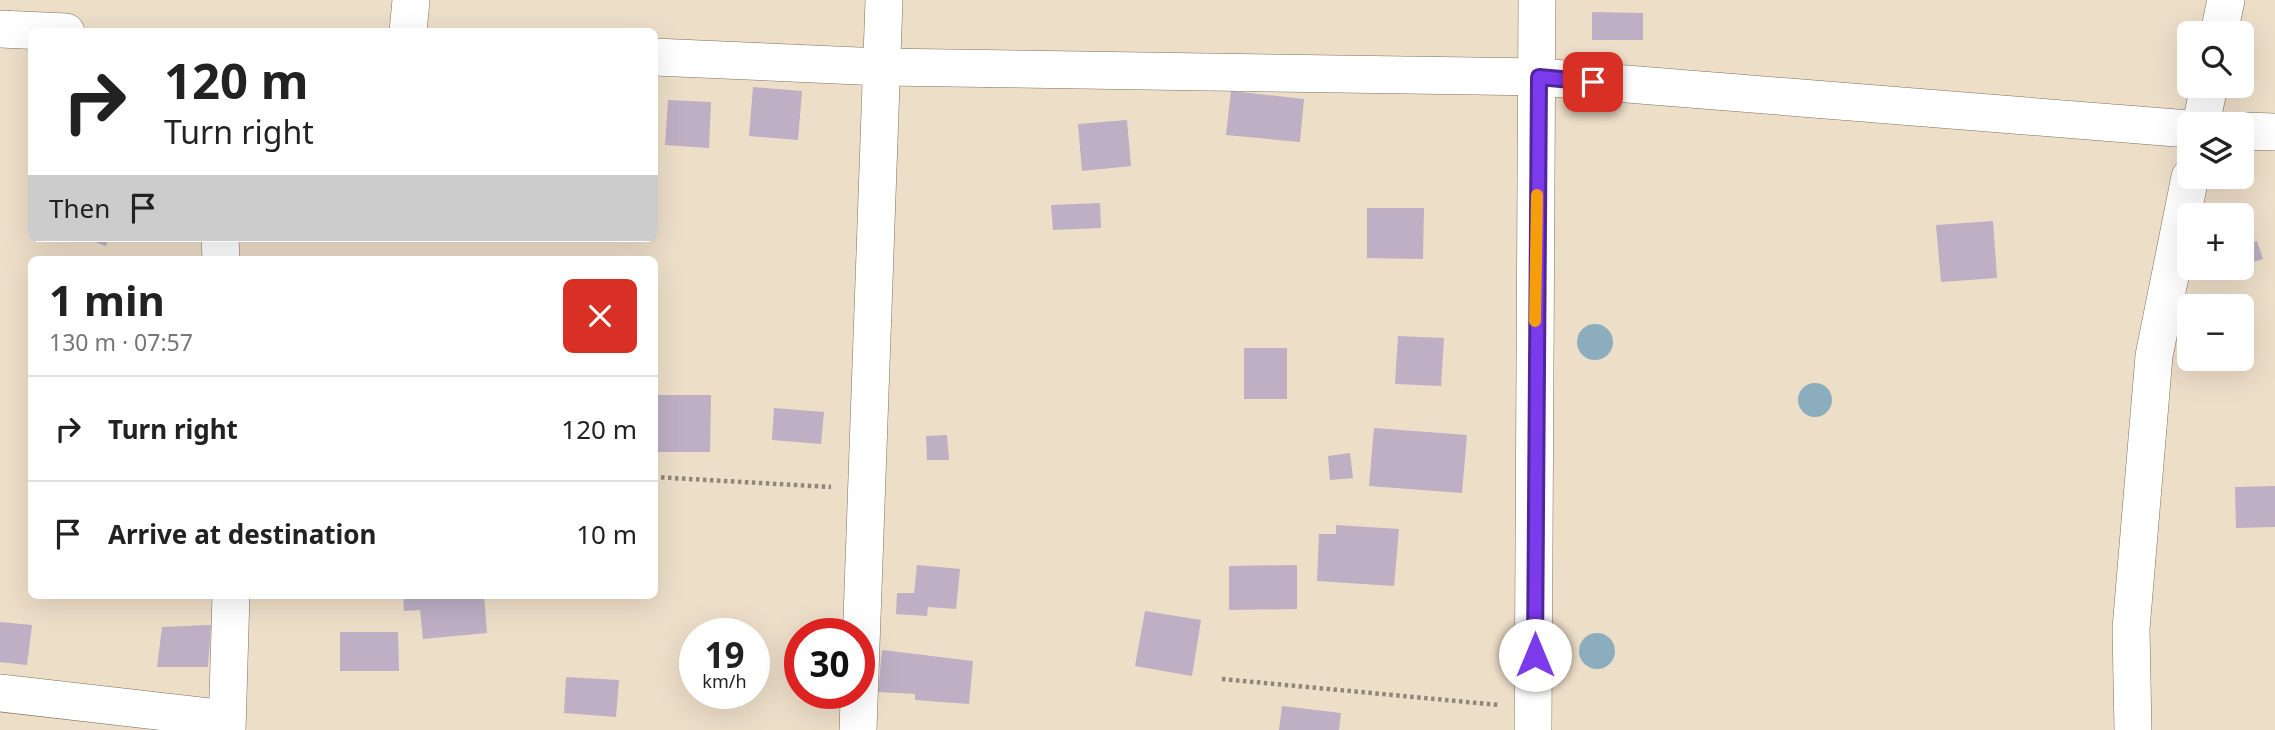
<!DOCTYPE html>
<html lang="en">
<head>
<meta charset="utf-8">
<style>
	body { margin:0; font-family:"Noto Sans",sans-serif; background:#f6f6f6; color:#222; height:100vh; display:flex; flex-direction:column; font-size:26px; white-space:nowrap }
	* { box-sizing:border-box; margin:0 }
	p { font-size:23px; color:#767676 }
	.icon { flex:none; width:38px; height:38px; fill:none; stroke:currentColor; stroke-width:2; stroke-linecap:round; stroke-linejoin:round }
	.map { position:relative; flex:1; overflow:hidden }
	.drawer { position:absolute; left:28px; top:256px; width:630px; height:343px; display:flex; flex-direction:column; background:#fff; border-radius:10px; box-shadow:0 7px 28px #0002 }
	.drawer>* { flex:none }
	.guide { position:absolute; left:28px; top:28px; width:630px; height:214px; border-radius:10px; box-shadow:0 7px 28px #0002; background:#fff; color:#222; overflow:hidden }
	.buttons { position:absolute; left:2177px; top:21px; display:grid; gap:14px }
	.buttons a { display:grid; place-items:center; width:77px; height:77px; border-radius:10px; background:#fff; box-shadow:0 7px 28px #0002; font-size:35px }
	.speed { position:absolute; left:679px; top:618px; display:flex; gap:14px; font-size:35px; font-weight:700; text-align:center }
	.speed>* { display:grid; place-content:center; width:91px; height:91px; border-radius:50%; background:#fff; box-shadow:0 7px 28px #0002; line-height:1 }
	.speed small { font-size:18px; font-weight:400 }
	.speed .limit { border:10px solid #d22; background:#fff; color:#111 }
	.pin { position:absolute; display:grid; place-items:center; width:60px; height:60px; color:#fff; margin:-30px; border-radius:14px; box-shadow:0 4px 10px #0006 }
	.me { position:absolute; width:77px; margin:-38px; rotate:0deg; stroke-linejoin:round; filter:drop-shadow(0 0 5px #0008) }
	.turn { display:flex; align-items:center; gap:24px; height:147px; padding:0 21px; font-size:32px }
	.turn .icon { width:91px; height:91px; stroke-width:2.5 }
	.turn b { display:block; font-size:49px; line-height:60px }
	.then { display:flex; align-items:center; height:66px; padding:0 21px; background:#0003; gap:14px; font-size:26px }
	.round { display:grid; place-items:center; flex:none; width:74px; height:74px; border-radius:10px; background:#f6f6f6 }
	.head { display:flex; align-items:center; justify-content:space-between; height:119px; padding:0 21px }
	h1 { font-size:42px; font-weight:700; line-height:52px }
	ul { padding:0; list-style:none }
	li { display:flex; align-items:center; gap:21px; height:105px; padding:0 21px; border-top:2px solid #e0e0e0 }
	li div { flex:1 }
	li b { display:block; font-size:26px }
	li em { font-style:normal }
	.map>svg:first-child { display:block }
	.water { fill:#8badbe }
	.building { fill:#beafc4 }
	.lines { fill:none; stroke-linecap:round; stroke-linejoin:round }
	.minor-casing { stroke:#7e705c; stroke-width:38 }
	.path { stroke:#918678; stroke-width:4.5; stroke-dasharray:3.5 3.5; stroke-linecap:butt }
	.minor { stroke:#fff; stroke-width:37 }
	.route-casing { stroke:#51269a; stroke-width:18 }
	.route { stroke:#7c3aed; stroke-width:12 }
	.slow { stroke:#f59e0b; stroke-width:12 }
</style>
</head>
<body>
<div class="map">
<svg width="2275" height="730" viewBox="0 0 2275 730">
	<rect width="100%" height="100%" fill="#eddec8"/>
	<g class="water">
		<circle cx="1595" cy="342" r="18"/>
		<circle cx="1815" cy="400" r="17"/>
		<circle cx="1597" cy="651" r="18"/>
	</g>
	<g class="building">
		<path d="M1592,12L1643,13V40H1592Z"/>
		<path d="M753,87L802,91L798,140L749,136Z"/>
		<path d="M1231,91L1304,99L1300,142L1226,135Z"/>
		<path d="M668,100L711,102L709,148L665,145Z"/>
		<path d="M1127,120L1131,166L1082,171L1078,124Z"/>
		<path d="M1100,203L1101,228L1053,230L1051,205Z"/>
		<path d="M1367,208H1424L1423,259L1367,258Z"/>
		<path d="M1993,221L1997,278L1941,282L1936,225Z"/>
		<path d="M84,238H109L106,246Z"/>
		<path d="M2257,241L2263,259L2243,265L2242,245Z"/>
		<path d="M1398,336L1444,338L1441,386L1395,384Z"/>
		<rect x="1244" y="348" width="43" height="51"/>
		<path d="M654,395H711L710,452H654Z"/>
		<path d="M774,408L824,412L821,444L772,440Z"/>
		<path d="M1374,428L1467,435L1462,493L1369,486Z"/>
		<path d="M947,435L949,460H927L926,436Z"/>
		<path d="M1350,453L1353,478L1330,480L1328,456Z"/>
		<path d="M2275,486V527L2236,528L2235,487Z"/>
		<path d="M1336,525L1399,529L1394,586L1317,581L1319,534H1336Z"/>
		<path d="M917,565L960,569L956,609L928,607L927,616L896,614L897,593H914Z"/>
		<path d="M1297,565V609L1229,610V566Z"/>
		<path d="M403,595H484L487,633L423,639L420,610L404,611Z"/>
		<path d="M1145,611L1201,620L1192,676L1135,666Z"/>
		<path d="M0,622L32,625L27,665L0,662Z"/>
		<path d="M211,625L208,667H157L162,627Z"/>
		<path d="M340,632H398L399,671H340Z"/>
		<path d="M882,650L973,661L969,704L915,700V694L878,692Z"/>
		<path d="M566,677L619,680L616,717L564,713Z"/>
		<path d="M1282,706L1341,713L1339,730H1279Z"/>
	</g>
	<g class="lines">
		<defs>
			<g id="minor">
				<path d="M0,29L66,32"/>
				<path d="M408,32L411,0"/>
				<path d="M2219,33L2226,0"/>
				<path d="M654,57L882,67L1539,77L2189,129"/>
				<path d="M2201,124L2209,86"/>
				<path d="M2242,131L2275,132"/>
				<path d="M220,238L221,259"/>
				<path d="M0,693L226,719"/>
				<path d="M227,730L231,595"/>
				<path d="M858,730L884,0"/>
				<path d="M1533,730L1537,0"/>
				<path d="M2133,730L2131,629L2154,356L2190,177"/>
			</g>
		</defs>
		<use href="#minor" class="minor-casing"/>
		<g class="path">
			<path d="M654,477L831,487"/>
			<path d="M1222,679L1499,705"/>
		</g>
		<use href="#minor" class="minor"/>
	</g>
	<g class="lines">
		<defs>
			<path id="route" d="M1535,655L1539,77L1593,82"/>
		</defs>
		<use href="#route" class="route-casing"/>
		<use href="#route" class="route"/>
		<path class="slow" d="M1535,321L1537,195"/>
	</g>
</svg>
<div class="buttons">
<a><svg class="icon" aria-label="search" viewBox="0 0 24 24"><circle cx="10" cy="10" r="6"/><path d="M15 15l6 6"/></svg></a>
<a><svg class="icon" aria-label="layers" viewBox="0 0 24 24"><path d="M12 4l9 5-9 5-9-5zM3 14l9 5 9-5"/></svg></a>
<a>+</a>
<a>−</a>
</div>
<div class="speed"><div>19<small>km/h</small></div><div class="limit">30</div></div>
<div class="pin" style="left:1593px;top:82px;background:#d93025"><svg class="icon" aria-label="arrive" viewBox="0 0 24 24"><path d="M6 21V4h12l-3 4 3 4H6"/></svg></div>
<svg class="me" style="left:1535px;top:655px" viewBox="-20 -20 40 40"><circle r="19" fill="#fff"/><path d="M0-13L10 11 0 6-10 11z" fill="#7c3aed"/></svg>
<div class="guide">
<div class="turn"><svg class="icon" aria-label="right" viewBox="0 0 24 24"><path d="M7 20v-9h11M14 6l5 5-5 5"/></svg><div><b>120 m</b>Turn right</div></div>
<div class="then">Then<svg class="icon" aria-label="arrive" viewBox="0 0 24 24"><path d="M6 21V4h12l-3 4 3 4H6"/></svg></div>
</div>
<section class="drawer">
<div class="head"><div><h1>1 min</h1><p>130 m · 07:57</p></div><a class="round" style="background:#d93025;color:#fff"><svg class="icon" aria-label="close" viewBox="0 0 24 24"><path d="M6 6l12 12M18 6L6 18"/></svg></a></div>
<ul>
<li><svg class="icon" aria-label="right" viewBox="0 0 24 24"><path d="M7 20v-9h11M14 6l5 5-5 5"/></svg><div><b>Turn right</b></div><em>120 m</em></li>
<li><svg class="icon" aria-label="arrive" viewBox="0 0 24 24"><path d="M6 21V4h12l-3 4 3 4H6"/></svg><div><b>Arrive at destination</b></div><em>10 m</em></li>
</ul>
</section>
</div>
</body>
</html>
